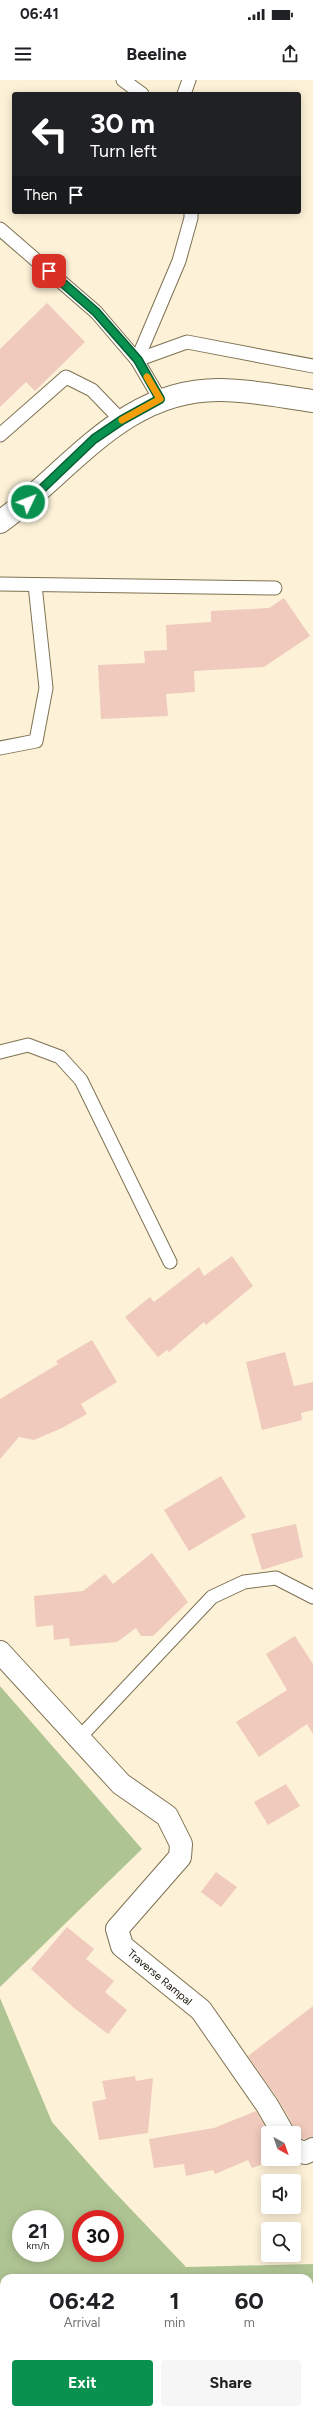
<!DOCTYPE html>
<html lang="en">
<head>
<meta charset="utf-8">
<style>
	body { margin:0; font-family:Figtree,sans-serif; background:#f6f6f6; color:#202124; height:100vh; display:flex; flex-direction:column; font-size:15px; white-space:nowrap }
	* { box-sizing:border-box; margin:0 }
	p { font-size:13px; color:#757577 }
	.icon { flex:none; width:22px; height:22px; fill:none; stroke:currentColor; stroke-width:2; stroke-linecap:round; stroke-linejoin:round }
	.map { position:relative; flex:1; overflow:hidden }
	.sheet { position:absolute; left:0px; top:2194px; width:313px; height:140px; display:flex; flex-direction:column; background:#fff; border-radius:12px 12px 0 0; box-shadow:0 2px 10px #0003 }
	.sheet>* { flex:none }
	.hud { position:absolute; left:12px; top:12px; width:289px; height:122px; border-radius:4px; box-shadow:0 2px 10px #0003; background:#202124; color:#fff; overflow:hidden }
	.needle { width:26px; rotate:140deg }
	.fabs { position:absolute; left:261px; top:2046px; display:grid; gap:8px }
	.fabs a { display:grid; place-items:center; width:40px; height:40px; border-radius:4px; background:#fff; box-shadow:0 2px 10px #0003; font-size:20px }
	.speed { position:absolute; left:12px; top:2130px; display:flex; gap:8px; font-size:20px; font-weight:700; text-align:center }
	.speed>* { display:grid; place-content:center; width:52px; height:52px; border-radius:50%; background:#fff; box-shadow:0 2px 10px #0003; line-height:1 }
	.speed small { font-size:10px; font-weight:400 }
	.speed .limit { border:6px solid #d22; background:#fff; color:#111 }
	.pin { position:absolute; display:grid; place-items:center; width:34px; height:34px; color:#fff; margin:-17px; border-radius:8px; box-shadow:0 2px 6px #0006 }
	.me { position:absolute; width:44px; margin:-22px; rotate:47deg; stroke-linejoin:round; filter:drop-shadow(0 0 3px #0008) }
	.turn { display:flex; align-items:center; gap:14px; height:84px; padding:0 12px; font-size:18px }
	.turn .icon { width:52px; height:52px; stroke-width:2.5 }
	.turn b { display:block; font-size:28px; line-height:34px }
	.then { display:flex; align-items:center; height:38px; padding:0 12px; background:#0003; gap:8px; font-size:15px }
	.eta { display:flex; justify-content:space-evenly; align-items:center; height:68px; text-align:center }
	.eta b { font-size:24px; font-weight:700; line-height:28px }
	.primary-button { display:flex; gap:8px; margin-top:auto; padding:8px 12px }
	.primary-button a { flex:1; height:46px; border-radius:4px; background:#08914f; color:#fff; font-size:16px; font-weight:700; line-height:46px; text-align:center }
	.primary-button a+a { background:#f6f6f6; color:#202124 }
	.status { display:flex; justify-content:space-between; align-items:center; height:28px; padding:0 20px; background:#fff; direction:ltr }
	.status svg { height:11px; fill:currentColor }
	header { display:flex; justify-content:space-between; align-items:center; height:52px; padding:0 12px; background:#fff; font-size:18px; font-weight:700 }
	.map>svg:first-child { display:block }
	.green { fill:#b7c9a1 }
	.forest { fill:#afc493; fill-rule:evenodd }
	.building { fill:#f0cabc }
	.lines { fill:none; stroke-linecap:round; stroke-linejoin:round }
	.lane-casing { stroke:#7e7253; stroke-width:15 }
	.street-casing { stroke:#7e7253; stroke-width:24 }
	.lane { stroke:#fff; stroke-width:13 }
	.street { stroke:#fff; stroke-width:22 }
	.route-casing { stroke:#055e33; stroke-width:10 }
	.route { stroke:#08914f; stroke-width:7 }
	.slow { stroke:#f59e0b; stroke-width:7 }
	.labels { text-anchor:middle; stroke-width:3; stroke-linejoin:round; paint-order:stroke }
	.street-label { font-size:11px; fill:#1d190c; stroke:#fff }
</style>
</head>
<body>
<div class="status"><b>06:41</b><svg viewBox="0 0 49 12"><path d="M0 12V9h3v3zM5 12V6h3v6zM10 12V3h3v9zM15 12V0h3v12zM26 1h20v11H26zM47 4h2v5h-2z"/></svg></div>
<header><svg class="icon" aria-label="menu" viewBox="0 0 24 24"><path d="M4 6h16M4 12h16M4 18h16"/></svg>Beeline<svg class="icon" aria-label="share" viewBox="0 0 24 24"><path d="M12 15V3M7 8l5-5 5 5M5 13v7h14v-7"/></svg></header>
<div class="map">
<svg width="313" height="2334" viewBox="0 0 313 2334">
	<rect width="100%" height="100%" fill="#fdf2d7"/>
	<path class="green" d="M0,2234L4,2235V2330H186L193,2334H0Z"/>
	<g class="forest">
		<path d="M0,1606L142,1769L0,1907Z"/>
		<path d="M0,1918L52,2042L105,2102L186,2187L313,2184V2331L309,2329V2198H4V2214L0,2213ZM21,2139H55V2173H21ZM81,2139H115V2173H81Z"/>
	</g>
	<g class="building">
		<path d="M47,223L85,262L35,311L26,302L0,327V269Z"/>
		<path d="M284,518L310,556L264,587L194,591L195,612L166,614L168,636L101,639L98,585L145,583L144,571L167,570L166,545L211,542V531L269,528Z"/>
		<path d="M232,1176L253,1206L206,1245L204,1242L169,1272L167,1270L158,1277L125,1237L150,1217L154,1222L199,1187L204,1196Z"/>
		<path d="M92,1260L117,1302L81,1324L87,1334L62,1348L34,1360L19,1357L0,1379V1319L58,1284L56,1281Z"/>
		<path d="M285,1272L294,1306L313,1302V1330L301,1333L302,1340L262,1350L246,1282Z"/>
		<path d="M221,1396L246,1437L189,1471L164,1430Z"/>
		<path d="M296,1444L303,1477L262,1490L251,1454Z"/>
		<path d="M152,1473L188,1522L153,1556H141L136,1548L117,1562L70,1566L69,1558L54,1560L53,1545L36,1547L34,1516L83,1511L105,1494L113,1504Z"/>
		<path d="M295,1556L313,1584V1654L307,1644L259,1677L236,1642L287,1610L266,1574Z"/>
		<path d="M286,1704L300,1726L268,1745L254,1722Z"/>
		<path d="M216,1792L237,1807L221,1827L201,1812Z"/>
		<path d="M67,1847L94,1869L86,1879L114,1901L105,1912L127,1930L108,1954L74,1928L31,1889Z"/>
		<path d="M313,1926V2057L304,2059L295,2057L294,2047L278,2019L248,1976Z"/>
		<path d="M135,1996L136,2001L153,1998L148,2053L99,2060L92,2022L106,2019L102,2001Z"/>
		<path d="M256,2031L269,2053L268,2079H275L252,2088L248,2080L215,2094L213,2090L186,2096L184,2084L154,2088L149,2059L214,2048Z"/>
	</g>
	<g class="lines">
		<defs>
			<g id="lane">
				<path d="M123,0L142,14"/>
				<path d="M184,14L189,0"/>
				<path d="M0,149L96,232L137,280L160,319"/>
				<path d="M137,280L187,262L313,286"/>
				<path d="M137,280L179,181L191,138V132"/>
				<path d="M0,355L66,297L92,310L121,340"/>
				<path d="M0,504L275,508"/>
				<path d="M0,668L36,661L46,608L35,505"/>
				<path d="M0,972L28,965L60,977L81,1000L170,1182"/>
				<path d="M80,1657L212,1517L244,1502L276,1498L313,1517"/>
				<path d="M0,2318L4,2298"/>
			</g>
			<g id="street">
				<path d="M0,442C71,391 123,309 220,310C251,310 283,317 313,321"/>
				<path d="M0,1572L121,1704L167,1736L181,1764L180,1777L117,1849L122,1866L201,1930L267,2025L283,2053"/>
				<path d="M294,2069L305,2073L313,2069"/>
			</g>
		</defs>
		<use href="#lane" class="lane-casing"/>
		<use href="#street" class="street-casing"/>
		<use href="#lane" class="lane"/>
		<use href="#street" class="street"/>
	</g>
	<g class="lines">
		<defs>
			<path id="route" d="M28,422L94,359L122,340L160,319L138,280L96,232L49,191"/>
		</defs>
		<use href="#route" class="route-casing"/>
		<use href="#route" class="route"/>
		<path class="slow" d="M122,340L160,319L147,297"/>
	</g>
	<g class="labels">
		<g class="street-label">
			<text transform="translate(160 1897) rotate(40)" y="4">Traverse Rampal</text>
		</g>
	</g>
</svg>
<div class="fabs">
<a><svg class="needle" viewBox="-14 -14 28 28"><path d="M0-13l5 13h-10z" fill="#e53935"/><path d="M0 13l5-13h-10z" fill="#757577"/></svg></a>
<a><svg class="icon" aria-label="sound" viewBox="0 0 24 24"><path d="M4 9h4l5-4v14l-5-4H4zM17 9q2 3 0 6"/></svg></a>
<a><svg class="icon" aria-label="search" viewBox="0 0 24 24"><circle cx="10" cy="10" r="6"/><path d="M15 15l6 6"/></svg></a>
</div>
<div class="speed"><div>21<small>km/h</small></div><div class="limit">30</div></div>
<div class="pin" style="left:49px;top:191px;background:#d93025"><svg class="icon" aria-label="arrive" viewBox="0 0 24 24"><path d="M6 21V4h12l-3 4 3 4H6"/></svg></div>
<svg class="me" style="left:28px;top:422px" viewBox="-20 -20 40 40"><circle r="17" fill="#08914f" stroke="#fff" stroke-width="3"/><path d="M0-11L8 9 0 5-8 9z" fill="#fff"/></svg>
<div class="hud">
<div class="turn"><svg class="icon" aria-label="left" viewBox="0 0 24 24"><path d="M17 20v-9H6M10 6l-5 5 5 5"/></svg><div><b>30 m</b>Turn left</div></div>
<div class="then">Then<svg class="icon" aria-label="arrive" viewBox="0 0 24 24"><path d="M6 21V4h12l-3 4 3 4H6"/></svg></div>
</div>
<section class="sheet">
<div class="eta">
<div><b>06:42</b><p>Arrival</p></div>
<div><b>1</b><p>min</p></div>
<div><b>60</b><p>m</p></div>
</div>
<div class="primary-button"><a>Exit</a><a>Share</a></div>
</section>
</div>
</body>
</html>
